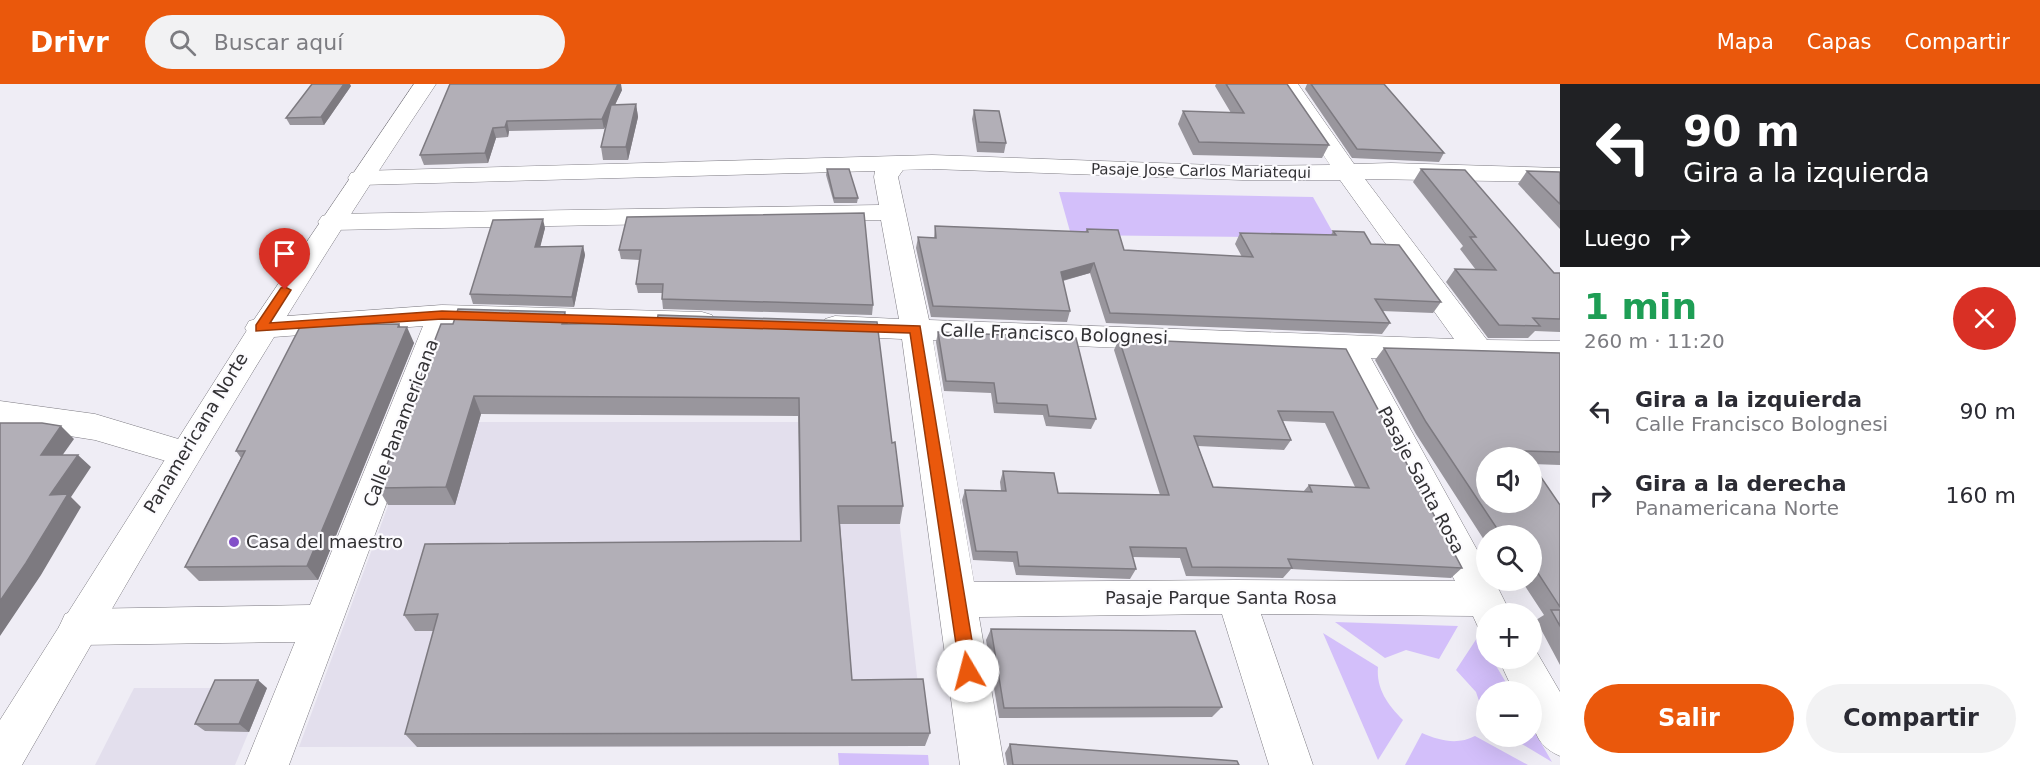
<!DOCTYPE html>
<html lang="es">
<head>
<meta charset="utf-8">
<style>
	body { margin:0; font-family:"DejaVu Sans",sans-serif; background:#f2f2f3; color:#2b2b33; height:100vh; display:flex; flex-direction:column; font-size:22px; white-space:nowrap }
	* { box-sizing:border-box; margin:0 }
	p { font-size:20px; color:#7c7c81 }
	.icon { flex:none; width:33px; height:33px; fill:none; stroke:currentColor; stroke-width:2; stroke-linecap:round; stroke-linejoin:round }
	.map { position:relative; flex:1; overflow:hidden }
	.details { display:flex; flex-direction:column; background:#fff; width:480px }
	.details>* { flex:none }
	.banner { background:#202124; color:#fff; overflow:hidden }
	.controls { position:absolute; left:1476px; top:363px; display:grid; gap:12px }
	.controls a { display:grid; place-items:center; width:66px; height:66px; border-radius:50%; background:#fff; box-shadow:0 6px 24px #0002; font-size:30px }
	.pin { position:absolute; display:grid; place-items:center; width:51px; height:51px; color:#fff; margin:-62px -26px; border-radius:50% 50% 50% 0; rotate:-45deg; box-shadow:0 0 6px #0007 }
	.pin .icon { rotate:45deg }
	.me { position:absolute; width:66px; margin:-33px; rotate:352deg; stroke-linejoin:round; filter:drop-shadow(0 0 4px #0008) }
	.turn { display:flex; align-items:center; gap:21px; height:126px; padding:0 24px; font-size:27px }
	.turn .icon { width:78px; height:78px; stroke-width:2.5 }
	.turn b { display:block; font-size:42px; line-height:51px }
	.then { display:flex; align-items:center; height:57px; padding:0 24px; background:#0003; gap:12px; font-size:22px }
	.round { display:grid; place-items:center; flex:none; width:63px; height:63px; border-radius:32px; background:#f2f2f3 }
	.overview { display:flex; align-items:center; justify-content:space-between; height:102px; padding:0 24px }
	h1 { font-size:36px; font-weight:800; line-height:45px; color:#1e9e55 }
	.action { display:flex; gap:12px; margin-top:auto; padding:12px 24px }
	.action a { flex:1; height:69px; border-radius:36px; background:#ea580c; color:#fff; font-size:24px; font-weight:800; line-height:69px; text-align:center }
	.action a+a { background:#f2f2f3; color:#2b2b33 }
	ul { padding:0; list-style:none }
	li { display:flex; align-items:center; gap:18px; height:84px; padding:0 24px }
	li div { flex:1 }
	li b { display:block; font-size:22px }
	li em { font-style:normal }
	header { display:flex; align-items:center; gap:36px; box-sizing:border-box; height:84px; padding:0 30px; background:#ea580c; color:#fff }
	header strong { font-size:28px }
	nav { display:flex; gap:33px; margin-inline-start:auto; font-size:21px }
	.search { width:420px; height:54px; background:#f2f2f3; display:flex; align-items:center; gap:15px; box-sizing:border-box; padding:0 21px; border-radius:33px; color:#7c7c81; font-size:22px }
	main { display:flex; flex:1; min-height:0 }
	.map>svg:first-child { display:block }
	.built { fill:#e3dfed }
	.green { fill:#d3bffa }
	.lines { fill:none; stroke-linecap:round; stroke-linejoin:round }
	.street-casing { stroke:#7d7b82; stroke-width:1 }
	.highway-casing { stroke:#7d7b82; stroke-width:1 }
	.street { fill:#fff; fill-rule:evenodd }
	.highway { fill:#fff; fill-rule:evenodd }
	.wall { fill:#99969d; fill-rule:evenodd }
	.shaded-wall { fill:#7d7a80 }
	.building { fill:#b2afb7; stroke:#7d7a80; stroke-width:1.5; fill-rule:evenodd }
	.route { fill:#ea580c; stroke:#983908; stroke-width:1.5 }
	.poi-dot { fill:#8350c8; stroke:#fcfbfe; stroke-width:2 }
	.labels { text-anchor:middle; stroke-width:4.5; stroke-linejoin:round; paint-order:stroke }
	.far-street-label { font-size:15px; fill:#323134; stroke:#fcfbfe }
	.street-label { font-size:18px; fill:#323134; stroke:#fcfbfe }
	.poi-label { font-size:18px; fill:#323134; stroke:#fcfbfe; text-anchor:start }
</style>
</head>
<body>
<header>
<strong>Drivr</strong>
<div class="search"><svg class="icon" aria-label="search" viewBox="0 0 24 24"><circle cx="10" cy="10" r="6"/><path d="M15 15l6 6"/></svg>Buscar aquí</div>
<nav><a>Mapa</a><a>Capas</a><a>Compartir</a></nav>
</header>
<main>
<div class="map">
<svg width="1560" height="681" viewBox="0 0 1560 681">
	<rect width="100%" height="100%" fill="#efedf5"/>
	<g class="built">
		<path d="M419,338H888L925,662L299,663Z"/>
		<path d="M134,604H267L235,681H95Z"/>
	</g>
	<g class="green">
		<path d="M1059,108L1313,113L1336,154L1071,151Z"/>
		<path d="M1335,538L1458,542L1439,575L1406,566L1385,574Z"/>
		<path d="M1323,549L1378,583C1376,605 1388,621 1403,636L1378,676Z"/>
		<path d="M1479,551L1486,564V574L1492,575L1511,607L1486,608V638L1476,608L1456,586Z"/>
		<path d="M1532,643L1552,678L1510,653L1532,652Z"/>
		<path d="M1422,649C1440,657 1458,661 1475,652L1528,681H1405Z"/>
		<path d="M838,669L928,671L929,681H839Z"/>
	</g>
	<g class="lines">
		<defs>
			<g id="street">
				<path d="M1276,0H1298L1354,80L1391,79L1560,84V98L1365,95L1487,256L1560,257V279L1371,274L1486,482V496H1494L1511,530H1486V546L1478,543L1473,532L1261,530L1313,681H1269L1222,530L979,533L1004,681H960L902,255L835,252L825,249L820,242L825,235L835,232L899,235L881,136L331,146L322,144L318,138L322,132L331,130L879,121L874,93L875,87L360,101L351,99L348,94L351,89L360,87L932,71L1242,82L1330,81ZM932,85L1242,96H1340L1454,255L929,236L898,93L903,86ZM933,256L1340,273L1455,497L1236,496L974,498Z"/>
				<path d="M442,221L702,228L712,231L717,238L712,245L702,248L453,241L289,681H245L295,558L79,561L65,556L59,543L65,530L79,525L310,521L423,242L260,254L249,251L245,244L249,237L260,234Z"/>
				<path d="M0,317L95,330L195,360L200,369L195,378L183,382L95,356L0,341Z"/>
				<path d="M1532,560L1560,608V672C1530,659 1532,636 1532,608H1514L1498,574H1532Z"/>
			</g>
			<path id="highway" d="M414,0H436C288,221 154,450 22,681H0V636L249,243Z"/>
		</defs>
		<use href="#street" class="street-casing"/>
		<use href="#highway" class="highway-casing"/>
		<use href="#street" class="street"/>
		<use href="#highway" class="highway"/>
	</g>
	<g class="wall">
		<path d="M450,0L622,6L615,20H636L638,33L628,76H603L601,63L606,40L604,45L509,47L508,53L496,54L488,79L424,81L420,71Z"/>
		<path d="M1216,0H1287L1329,61L1322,74L1193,71L1178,40L1183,27L1231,29L1215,2Z"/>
		<path d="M1307,0H1384L1444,69L1439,78L1352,74L1305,5Z"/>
		<path d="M351,2L324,41H290L286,34Z"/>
		<path d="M974,26L1006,59L1004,69L977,68L972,35Z"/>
		<path d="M827,85L858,114L857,119H834L826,91Z"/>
		<path d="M1421,85L1554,189H1560V248L1535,247L1528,254H1488L1446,198L1455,185L1476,186L1460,165L1463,162L1413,98Z"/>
		<path d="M1527,87L1560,88V145L1518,100Z"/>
		<path d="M627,133L873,221L872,231L663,225L662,215V209H638L636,200L640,176L621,175L619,166Z"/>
		<path d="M935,142L1085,148L1087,145L1124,166L1242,173L1235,160L1240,149L1331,151L1333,147L1371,160L1441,218L1433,229L1382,227L1390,239L1382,250L1106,239L1090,189L1063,197L1070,227L1067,238L931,233L916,164L918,153L934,154Z"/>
		<path d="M545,144L540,162H583L585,171L574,223L473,220L470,210Z"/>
		<path d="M565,228L568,240L657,239L892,359L903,422L900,440H840L852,596L930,649L925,662L417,663L405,650L434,547H415L404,531L800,457L798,332L481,330L455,421H388L378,404L453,240Z"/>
		<path d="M399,240L400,243L414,259L318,496L199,497L185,483L241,374L236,367Z"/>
		<path d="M938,248L1096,335L1091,345L1046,342L1043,331L994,329L991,309L944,307L936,258Z"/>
		<path d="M1119,255L1346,265L1462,484L1451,494L1291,485L1283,494L1186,492L1180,474L1132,473L1136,485L1130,495L1016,491L1013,478L973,476L962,416L965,406L1001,407L1000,398L1003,387L1058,409L1160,411L1114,266ZM1283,337L1325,339L1355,403L1309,401L1303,408L1213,403L1198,362L1284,366L1291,356Z"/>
		<path d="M1384,264L1560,269V381L1532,380V374H1486L1560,421V581L1536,536L1544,531L1521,496H1532V452H1486V459L1416,350L1375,276Z"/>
		<path d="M991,545L1222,623L1212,633L999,634L986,556Z"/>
		<path d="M267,604L249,648L205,647L195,640Z"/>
		<path d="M1010,660L1239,681H1007L1005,669Z"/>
	</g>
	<g class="shaded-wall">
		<path d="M344,0H350L351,2L324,41L321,33Z"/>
		<path d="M618,0H621L622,6L604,45L602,35Z"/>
		<path d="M636,20L638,33L628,76L626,63Z"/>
		<path d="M507,37L509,47L508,53L505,43Z"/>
		<path d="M493,44L496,54L488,79L485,69Z"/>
		<path d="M543,135L545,144L538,172L535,163Z"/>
		<path d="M583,162L585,171L574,223L572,213Z"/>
		<path d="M1094,179L1090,189L1057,198L1061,188Z"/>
		<path d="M565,228L569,247L562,240Z"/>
		<path d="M399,240L404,251L407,243L414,259L318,496L307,482Z"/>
		<path d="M474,312L481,330L455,421L446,403Z"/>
		<path d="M61,342L74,355L54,383L41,371Z"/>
		<path d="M78,371L91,383L71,413L81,423L41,491L0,552V517L50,411Z"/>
		<path d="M258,596L267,604L249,648L239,640Z"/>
	</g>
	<g class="building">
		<path d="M312,0H344L321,33L286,34Z"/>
		<path d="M450,0H618L602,35L507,37L505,43L493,44L485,69L420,71Z"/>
		<path d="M1226,0H1287L1329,61L1199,58L1183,27L1244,29Z"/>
		<path d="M1311,0H1384L1444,69L1357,65Z"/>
		<path d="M636,20L626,63H601L611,21Z"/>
		<path d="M974,26L999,27L1006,59L979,58Z"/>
		<path d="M827,85H849L858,114H834Z"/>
		<path d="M1421,85L1465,86L1554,189H1560V235L1533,234L1540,242L1499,241L1455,185L1496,186L1470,153H1476Z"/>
		<path d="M1527,87L1560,88V120Z"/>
		<path d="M864,129L873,221L662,215L663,200H636L641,166H619L627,133Z"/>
		<path d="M543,135L535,163L583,162L572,213L470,210L493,136Z"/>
		<path d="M935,142L1088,148L1087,145L1118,146L1124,166L1253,173L1240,149L1336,151L1333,147L1364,148L1371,160L1399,161L1441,218L1375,215L1390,239L1110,229L1094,179L1061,188L1070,227L933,222L918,153L936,154Z"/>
		<path d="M458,225L565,228L562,240L657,239L658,231L877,238L892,359L895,358L903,422H838L852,596L923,595L930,649L405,650L438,530L404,531L425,460L801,457L799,314L474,312L446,403L378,404L441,240H453Z"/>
		<path d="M399,240L398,243H407L307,482L185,483L245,367H236L301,241Z"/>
		<path d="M938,248L1076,254L1096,335L1049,332L1047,321L997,319L994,299L946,297Z"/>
		<path d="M1119,255L1346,265L1462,484L1288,475L1292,484L1192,483L1186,464L1130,463L1136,485L1019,482L1017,468L976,467L965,406L1006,407L1003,387L1054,389L1058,409L1169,411ZM1278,327L1333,328L1369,404L1309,401L1312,408L1213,403L1194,352L1291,356Z"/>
		<path d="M1384,264L1560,269V368L1522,367L1527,374H1486V418H1532V380L1560,421V523L1532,480V452H1502L1426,338Z"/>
		<path d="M0,339H42L61,342L41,371H78L50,411L68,410L26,479L0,517Z"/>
		<path d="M1551,526H1560V542Z"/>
		<path d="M991,545L1195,547L1222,623L1004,624Z"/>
		<path d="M215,596H258L239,640H195Z"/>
		<path d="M1010,660L1237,677L1239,681H1013Z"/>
	</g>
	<path class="route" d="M285,203L291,206L270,239L442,227L920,242L977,587L974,592L968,595L962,592L960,587L910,249L442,235L256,247V241L281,204Z"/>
	<circle class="poi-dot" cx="234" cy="458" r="6"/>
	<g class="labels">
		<g class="far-street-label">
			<text transform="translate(1201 87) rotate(1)" y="5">Pasaje Jose Carlos Mariatequi</text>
		</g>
		<g class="street-label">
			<text transform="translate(1054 250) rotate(2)" y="6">Calle Francisco Bolognesi</text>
			<text transform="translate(401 339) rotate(-69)" y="6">Calle Panamericana</text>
			<text transform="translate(196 349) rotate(-59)" y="6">Panamericana Norte</text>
			<text transform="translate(1421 396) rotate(62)" y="6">Pasaje Santa Rosa</text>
			<text x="1221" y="520">Pasaje Parque Santa Rosa</text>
		</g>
		<g class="poi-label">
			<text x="246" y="464">Casa del maestro</text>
		</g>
	</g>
</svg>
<div class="controls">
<a><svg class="icon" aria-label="sound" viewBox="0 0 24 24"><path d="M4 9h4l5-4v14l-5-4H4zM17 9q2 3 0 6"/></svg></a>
<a><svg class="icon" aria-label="search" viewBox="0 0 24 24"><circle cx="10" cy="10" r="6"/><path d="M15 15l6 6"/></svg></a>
<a>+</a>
<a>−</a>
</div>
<div class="pin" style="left:285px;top:206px;background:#d93025"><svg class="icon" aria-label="arrive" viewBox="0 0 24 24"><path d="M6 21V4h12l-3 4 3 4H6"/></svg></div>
<svg class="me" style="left:968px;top:587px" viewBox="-20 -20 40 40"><circle r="19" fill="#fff"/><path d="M0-13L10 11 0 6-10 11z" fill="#ea580c"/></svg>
</div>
<section class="details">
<div class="banner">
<div class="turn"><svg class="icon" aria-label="left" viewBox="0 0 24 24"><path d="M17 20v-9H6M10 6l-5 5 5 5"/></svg><div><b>90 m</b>Gira a la izquierda</div></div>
<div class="then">Luego<svg class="icon" aria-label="right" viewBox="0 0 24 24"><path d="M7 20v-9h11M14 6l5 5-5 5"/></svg></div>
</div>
<div class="overview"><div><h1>1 min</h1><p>260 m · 11:20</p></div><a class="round" style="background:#d93025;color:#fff"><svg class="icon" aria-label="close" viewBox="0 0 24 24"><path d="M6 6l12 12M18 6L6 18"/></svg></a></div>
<ul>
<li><svg class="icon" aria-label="left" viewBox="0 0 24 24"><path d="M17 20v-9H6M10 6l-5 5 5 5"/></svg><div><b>Gira a la izquierda</b><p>Calle Francisco Bolognesi</p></div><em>90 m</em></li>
<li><svg class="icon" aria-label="right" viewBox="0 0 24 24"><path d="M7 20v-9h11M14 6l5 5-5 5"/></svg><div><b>Gira a la derecha</b><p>Panamericana Norte</p></div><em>160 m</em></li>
</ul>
<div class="action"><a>Salir</a><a>Compartir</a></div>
</section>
</main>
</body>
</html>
